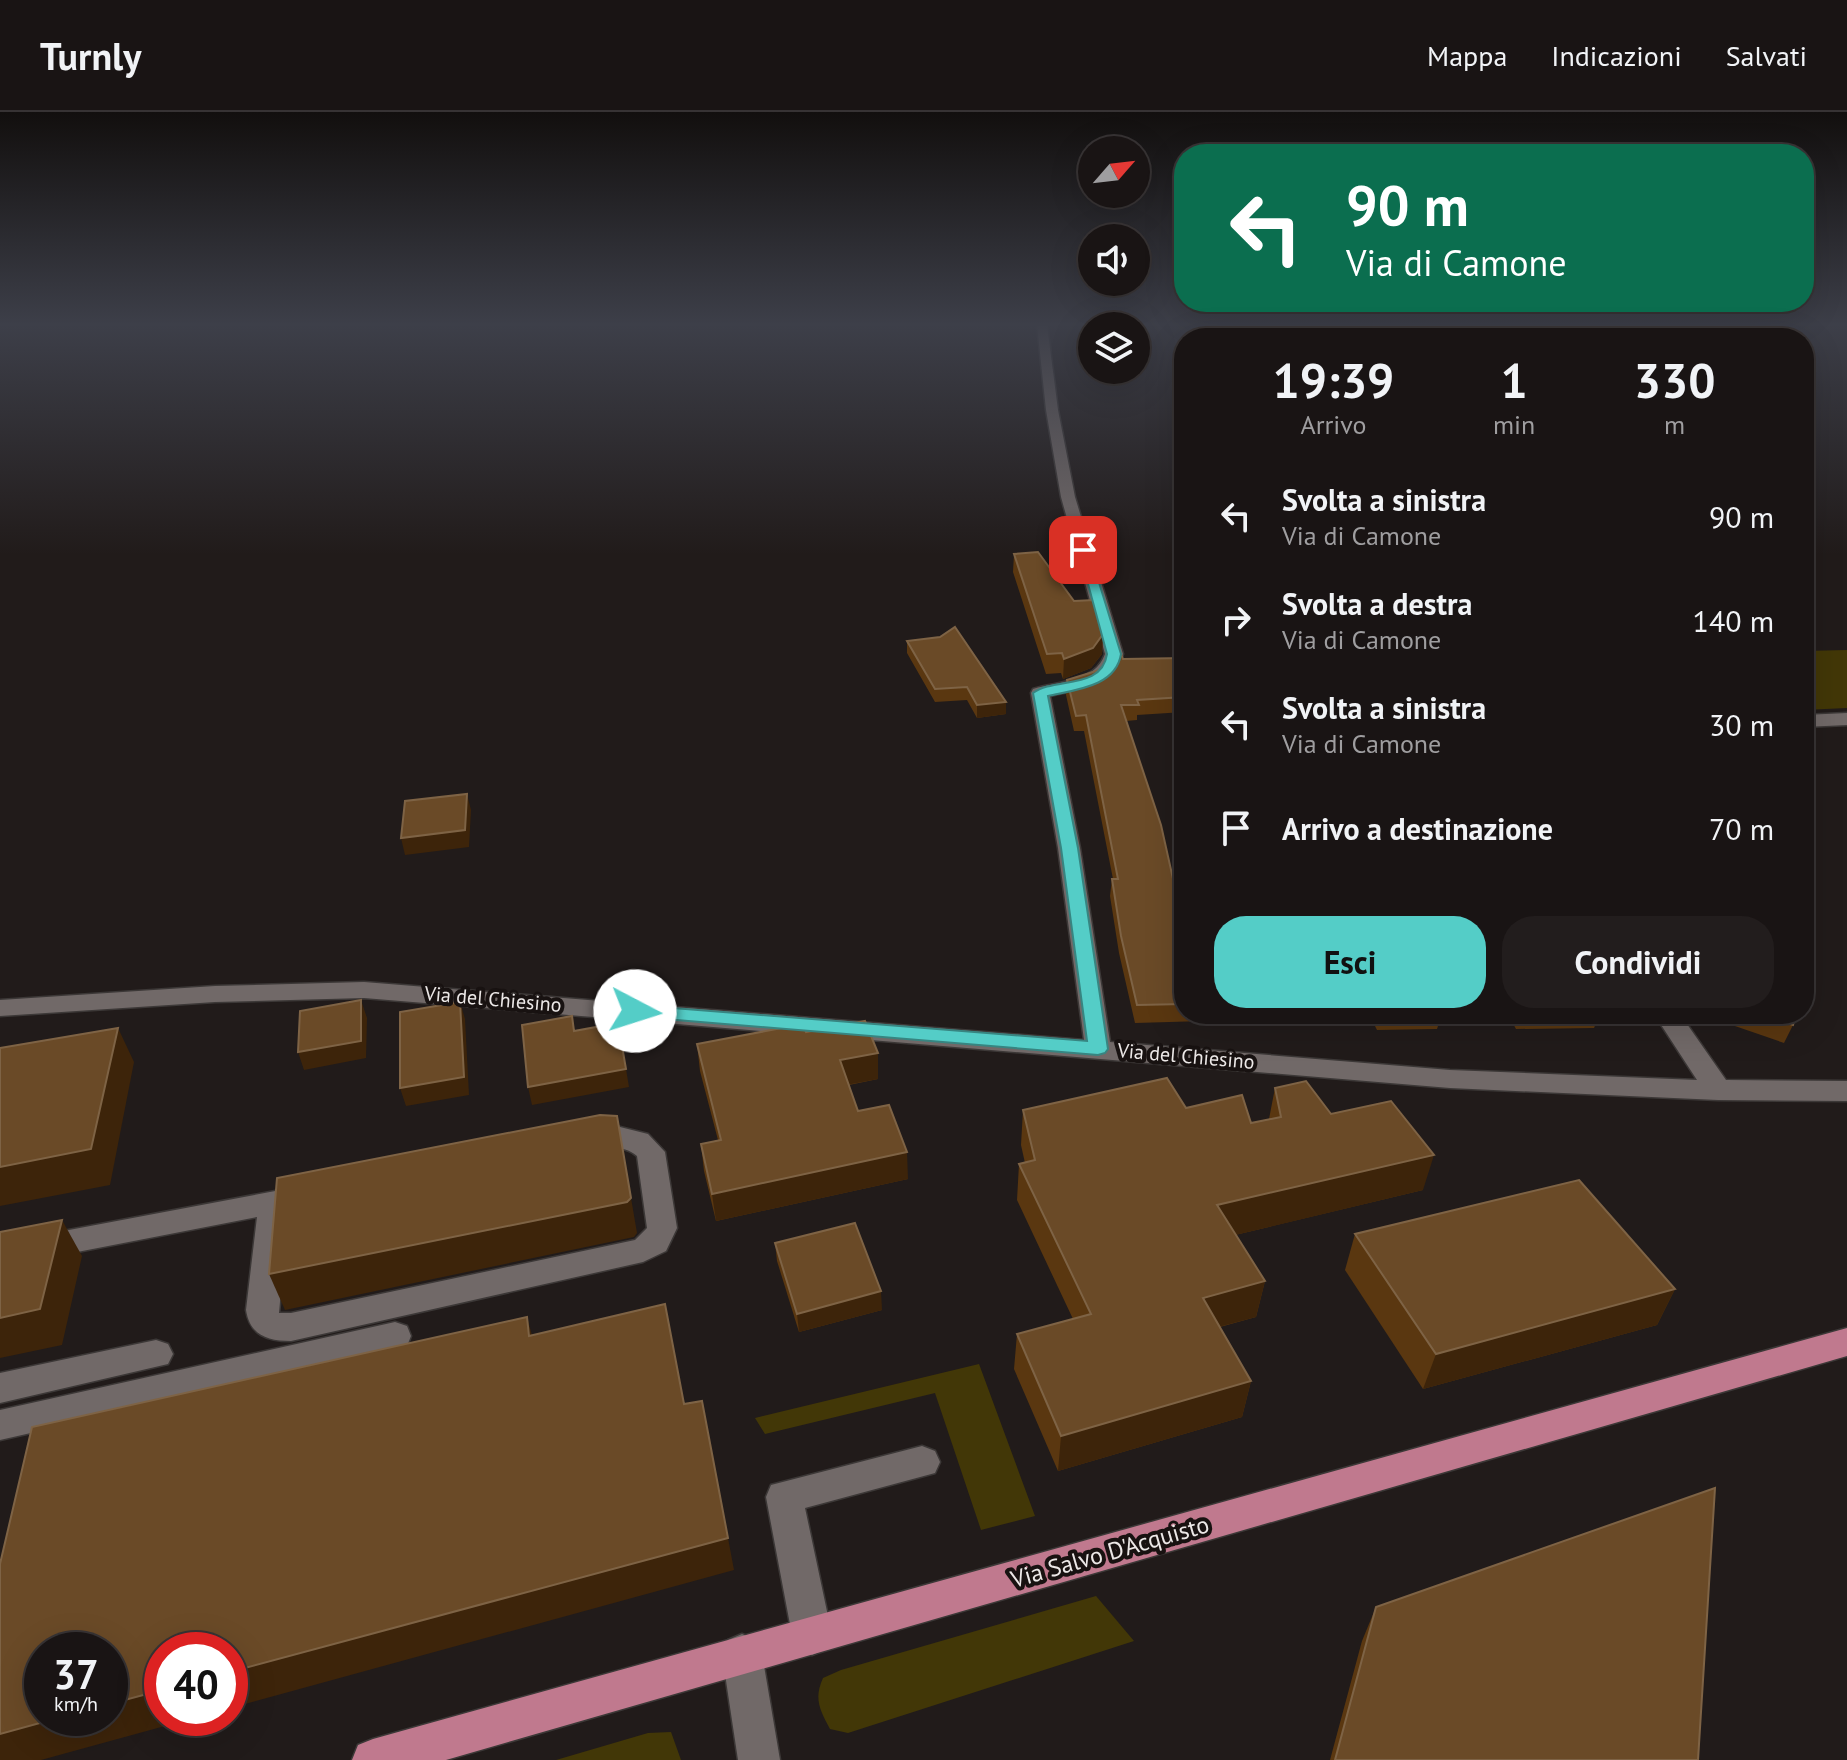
<!DOCTYPE html>
<html lang="it">
<head>
<meta charset="utf-8">
<style>
	body { margin:0; font-family:"PT Sans",sans-serif; background:#221d1d; color:#f1f3f6; height:100vh; display:flex; flex-direction:column; font-size:30px; white-space:nowrap }
	* { box-sizing:border-box; margin:0 }
	p { font-size:26px; color:#9f9ea0 }
	.icon { flex:none; width:44px; height:44px; fill:none; stroke:currentColor; stroke-width:2; stroke-linecap:round; stroke-linejoin:round }
	.map { position:relative; flex:1; overflow:hidden }
	.panel { position:absolute; left:1174px; top:216px; width:640px; height:696px; display:flex; flex-direction:column; background:#191414; border-radius:32px; box-shadow:0 8px 32px #0002,0 0 0 2px #373334 }
	.panel>* { flex:none }
	.guide { position:absolute; left:1174px; top:32px; width:640px; height:168px; border-radius:32px; box-shadow:0 8px 32px #0002,0 0 0 2px #373334; background:#0b6e4f; color:#fff; overflow:hidden }
	.needle { width:52px; rotate:62deg }
	.fabs { position:absolute; left:1078px; top:24px; display:grid; gap:16px }
	.fabs a { display:grid; place-items:center; width:72px; height:72px; border-radius:50%; background:#191414; box-shadow:0 8px 32px #0002,0 0 0 2px #373334; font-size:40px }
	.speed { position:absolute; left:24px; top:1520px; display:flex; gap:16px; font-size:40px; font-weight:700; text-align:center }
	.speed>* { display:grid; place-content:center; width:104px; height:104px; border-radius:50%; background:#191414; box-shadow:0 8px 32px #0002,0 0 0 2px #373334; line-height:1 }
	.speed small { font-size:20px; font-weight:400 }
	.speed .limit { border:12px solid #d22; background:#fff; color:#111 }
	.pin { position:absolute; display:grid; place-items:center; width:68px; height:68px; color:#fff; margin:-34px; border-radius:16px; box-shadow:0 4px 12px #0006 }
	.me { position:absolute; width:88px; margin:-44px; rotate:95deg; stroke-linejoin:round; filter:drop-shadow(0 0 6px #0008) }
	.turn { display:flex; align-items:center; gap:28px; height:168px; padding:0 40px; font-size:36px }
	.turn .icon { width:104px; height:104px; stroke-width:2.5 }
	.turn b { display:block; font-size:56px; line-height:68px }
	.eta { display:flex; justify-content:space-evenly; align-items:center; height:136px; text-align:center }
	.eta b { font-size:48px; font-weight:800; line-height:56px }
	.cta { display:flex; gap:16px; margin-top:auto; padding:16px 40px }
	.cta a { flex:1; height:92px; border-radius:32px; background:#54cdc7; color:#111; font-size:32px; font-weight:800; line-height:92px; text-align:center }
	.cta a+a { background:#221d1d; color:#f1f3f6 }
	ul { padding:0; list-style:none }
	li { display:flex; align-items:center; gap:24px; height:104px; padding:0 40px }
	li div { flex:1 }
	li b { display:block; font-size:30px }
	li em { font-style:normal }
	header { display:flex; align-items:center; gap:48px; box-sizing:border-box; height:112px; padding:0 40px; background:#191414; border-bottom:2px solid #373334 }
	header strong { font-size:38px }
	nav { display:flex; gap:44px; margin-inline-start:auto; font-size:28px }
	.map>svg:first-child { display:block }
	.green { fill:#423707 }
	.lines { fill:none; stroke-linecap:round; stroke-linejoin:round }
	.minor-casing { stroke:#3c3837; stroke-width:3 }
	.major-casing { stroke:#3c3837; stroke-width:3 }
	.minor { fill:#716968; fill-rule:evenodd }
	.major { fill:#c0798e; fill-rule:evenodd }
	.wall { fill:#5a3710 }
	.shaded-wall { fill:#3d240a }
	.building { fill:#6a4a27; stroke:#7e6345; stroke-width:2 }
	.route { fill:#54cdc7; stroke:#378581; stroke-width:2 }
	.labels { text-anchor:middle; stroke-width:8; stroke-linejoin:round; paint-order:stroke }
	.street-label { font-size:20px; fill:#ece8e7; stroke:#181211 }
	.near-street-label { font-size:24px; fill:#ece8e7; stroke:#181211 }
</style>
</head>
<body>
<header>
<strong>Turnly</strong>
<nav><a>Mappa</a><a>Indicazioni</a><a>Salvati</a></nav>
</header>
<div class="map">
<svg width="1847" height="1648" viewBox="0 0 1847 1648">
	<rect width="100%" height="100%" fill="#211b1a"/>
	<g class="green">
		<path d="M1847,538V596L1804,598V539Z"/>
		<path d="M979,1252L1035,1404L981,1418L935,1281L765,1322L755,1306Z"/>
		<path d="M1096,1484L1134,1529L848,1621L830,1617C819,1597 814,1586 823,1566L841,1558Z"/>
		<path d="M671,1620L681,1648H556L648,1621Z"/>
	</g>
	<g class="lines">
		<defs>
			<g id="minor">
				<path d="M1037,213H1047L1058,298L1075,385L1123,542C1112,577 1081,576 1050,584L1080,736L1110,930L1450,958L1697,968L1654,902H1680L1726,968L1847,969V989L1718,988L1450,976L364,886L215,890L0,904V888L215,874L364,870L1084,928L1058,736L1031,581L1033,577C1059,569 1095,571 1105,542L1061,385L1046,298Z"/>
				<path d="M1847,601V613L1804,615V603Z"/>
				<path d="M616,1014L648,1022L665,1040L677,1116L666,1139L643,1150L291,1229C267,1229 250,1223 246,1198L257,1105L0,1155V1131L307,1073L317,1076L322,1084L317,1092L288,1099L279,1201H291L635,1128L647,1116L637,1044C619,1029 601,1041 581,1035L577,1028L581,1021Z"/>
				<path d="M395,1210L407,1214L411,1224L407,1234L395,1238L0,1328V1298Z"/>
				<path d="M156,1228L168,1232L173,1242L168,1252L0,1291V1261Z"/>
				<path d="M922,1334L935,1339L940,1350L935,1361L805,1396L832,1523L826,1537L812,1543L798,1537L792,1523L766,1385L771,1373Z"/>
				<path d="M742,1522L756,1528L762,1542L780,1648H738L722,1542L728,1528Z"/>
			</g>
			<path id="major" d="M1847,1216V1244L446,1648H352L358,1633L373,1627Z"/>
		</defs>
		<use href="#minor" class="minor-casing"/>
		<use href="#major" class="major-casing"/>
		<use href="#minor" class="minor"/>
		<use href="#major" class="major"/>
	</g>
	<g class="wall">
		<path d="M1014,442L1074,489L1103,522L1102,542L1091,556L1063,567L1061,561L1046,562L1013,460Z"/>
		<path d="M907,529L1006,602L977,606L967,588L935,590L907,541Z"/>
		<path d="M1184,546V600L1137,603V608L1126,609L1184,816V902H1206L1204,909L1135,911L1119,841L1110,784L1112,767H1113L1084,619H1074L1066,583L1067,568L1106,556L1123,547Z"/>
		<path d="M1804,628L1813,637L1804,656Z"/>
		<path d="M1250,902H1442L1437,917L1377,918L1373,910L1250,904Z"/>
		<path d="M1508,902H1600L1594,916L1516,917Z"/>
		<path d="M1736,902H1796L1793,913L1784,931L1732,913Z"/>
		<path d="M806,920L878,941V967L849,973L858,999L908,1067L716,1109L704,1059L701,1032L718,1028L700,959L697,932Z"/>
		<path d="M1275,976L1331,1002L1423,1078L1235,1123L1265,1169L1256,1205L1220,1215L1251,1269L1242,1305L1058,1359L1014,1257L1017,1222L1073,1207L1017,1088L1019,1052L1025,1051L1021,1033L1023,998L1186,996L1251,1011L1269,1007Z"/>
		<path d="M1355,1122L1675,1177L1657,1213L1423,1277L1345,1158Z"/>
		<path d="M775,1131L882,1198L799,1220L777,1149Z"/>
		<path d="M1376,1495L1698,1648H1330L1362,1529Z"/>
	</g>
	<g class="shaded-wall">
		<path d="M1103,522L1102,542L1091,556L1063,567L1064,547Z"/>
		<path d="M1006,590V602L977,606V593Z"/>
		<path d="M467,682L471,698L469,735L405,743L401,726Z"/>
		<path d="M361,888L367,906L366,946L304,958L298,940Z"/>
		<path d="M460,890L465,907L469,983L406,994L400,976Z"/>
		<path d="M118,916L134,950L110,1073L0,1094V1055Z"/>
		<path d="M878,941V967L841,974L840,948Z"/>
		<path d="M626,957L629,975L532,993L528,975Z"/>
		<path d="M617,1004L637,1121L634,1125L285,1198L269,1162Z"/>
		<path d="M907,1040L908,1067L716,1109L712,1082Z"/>
		<path d="M1434,1043L1423,1078L1210,1129L1217,1093Z"/>
		<path d="M62,1108L82,1144L62,1233L0,1246V1206Z"/>
		<path d="M1265,1169L1256,1205L1196,1221L1203,1186Z"/>
		<path d="M1675,1177L1657,1213L1423,1277L1436,1242Z"/>
		<path d="M881,1179L882,1198L799,1220L797,1202Z"/>
		<path d="M527,1205L536,1238L529,1224Z"/>
		<path d="M1251,1269L1242,1305L1058,1359L1061,1324Z"/>
		<path d="M728,1426L734,1458L230,1596V1560Z"/>
		<path d="M162,1578V1606H194L41,1648H0V1622L58,1606H110V1592Z"/>
	</g>
	<g class="building">
		<path d="M1038,440L1074,489L1094,488L1103,522L1093,536L1064,547L1062,541L1047,542L1014,442Z"/>
		<path d="M955,515L1006,590L977,593L967,575L935,577L907,529L940,525Z"/>
		<path d="M1121,542L1123,547L1184,546V585L1137,588L1139,593H1121L1161,713L1184,816V892L1137,893L1121,824L1112,767H1118L1086,603L1076,604L1067,568L1106,556Z"/>
		<path d="M1804,628L1813,637H1804Z"/>
		<path d="M467,682L465,718L401,726L405,689Z"/>
		<path d="M361,888V929L298,940L300,899Z"/>
		<path d="M460,890L464,965L400,976V900Z"/>
		<path d="M1760,902H1796L1793,913Z"/>
		<path d="M572,904L574,919L618,911L626,957L528,975L522,913Z"/>
		<path d="M865,909L878,941L840,948L858,999L889,993L907,1040L712,1082L701,1032L721,1028L697,932L803,912L806,920Z"/>
		<path d="M118,916L91,1037L0,1055V936Z"/>
		<path d="M1167,966L1186,996L1242,983L1251,1011L1281,1005L1275,976L1306,969L1331,1002L1391,989L1434,1043L1217,1093L1265,1169L1203,1186L1251,1269L1061,1324L1017,1222L1091,1202L1019,1052L1035,1048L1023,998Z"/>
		<path d="M600,1003L617,1004L631,1086L627,1090L269,1162L277,1066Z"/>
		<path d="M1579,1068L1675,1177L1436,1242L1355,1122Z"/>
		<path d="M62,1108L40,1197L0,1206V1120Z"/>
		<path d="M855,1111L881,1179L797,1202L775,1131Z"/>
		<path d="M665,1192L684,1292L702,1289L728,1426L230,1560V1538H162V1578L110,1592V1538H42V1606H58L0,1622V1452L32,1315L527,1205L529,1224Z"/>
		<path d="M1715,1376L1698,1648H1335L1376,1495Z"/>
	</g>
	<linearGradient id="sky" x2="0" y2="1"><stop stop-color="#120f0e"/><stop offset="0.48" stop-color="#3d3f49"/><stop offset="1" stop-color="#3d3f49" stop-opacity="0"/></linearGradient>
	<rect width="1847" height="443" fill="url(#sky)"/>
	<path class="route" d="M1078,435L1089,438L1121,542C1116,575 1074,578 1048,584L1078,736L1108,937L1105,941L1098,943L628,904L625,899L635,893L1087,929L1061,736L1033,581C1054,565 1102,578 1107,542Z"/>
	<g class="labels">
		<g class="street-label">
			<text transform="translate(493 887) rotate(5)" y="7">Via del Chiesino</text>
			<text transform="translate(1186 944) rotate(5)" y="7">Via del Chiesino</text>
		</g>
		<g class="near-street-label">
			<text transform="translate(1110 1440) rotate(-16)" y="8">Via Salvo D'Acquisto</text>
		</g>
	</g>
</svg>
<div class="fabs">
<a><svg class="needle" viewBox="-14 -14 28 28"><path d="M0-13l5 13h-10z" fill="#e53935"/><path d="M0 13l5-13h-10z" fill="#9f9ea0"/></svg></a>
<a><svg class="icon" aria-label="sound" viewBox="0 0 24 24"><path d="M4 9h4l5-4v14l-5-4H4zM17 9q2 3 0 6"/></svg></a>
<a><svg class="icon" aria-label="layers" viewBox="0 0 24 24"><path d="M12 4l9 5-9 5-9-5zM3 14l9 5 9-5"/></svg></a>
</div>
<div class="speed"><div>37<small>km/h</small></div><div class="limit">40</div></div>
<div class="pin" style="left:1083px;top:438px;background:#d93025"><svg class="icon" aria-label="arrive" viewBox="0 0 24 24"><path d="M6 21V4h12l-3 4 3 4H6"/></svg></div>
<svg class="me" style="left:635px;top:899px" viewBox="-20 -20 40 40"><circle r="19" fill="#fff"/><path d="M0-13L10 11 0 6-10 11z" fill="#54cdc7"/></svg>
<div class="guide">
<div class="turn"><svg class="icon" aria-label="left" viewBox="0 0 24 24"><path d="M17 20v-9H6M10 6l-5 5 5 5"/></svg><div><b>90 m</b>Via di Camone</div></div>
</div>
<section class="panel">
<div class="eta">
<div><b>19:39</b><p>Arrivo</p></div>
<div><b>1</b><p>min</p></div>
<div><b>330</b><p>m</p></div>
</div>
<ul>
<li><svg class="icon" aria-label="left" viewBox="0 0 24 24"><path d="M17 20v-9H6M10 6l-5 5 5 5"/></svg><div><b>Svolta a sinistra</b><p>Via di Camone</p></div><em>90 m</em></li>
<li><svg class="icon" aria-label="right" viewBox="0 0 24 24"><path d="M7 20v-9h11M14 6l5 5-5 5"/></svg><div><b>Svolta a destra</b><p>Via di Camone</p></div><em>140 m</em></li>
<li><svg class="icon" aria-label="left" viewBox="0 0 24 24"><path d="M17 20v-9H6M10 6l-5 5 5 5"/></svg><div><b>Svolta a sinistra</b><p>Via di Camone</p></div><em>30 m</em></li>
<li><svg class="icon" aria-label="arrive" viewBox="0 0 24 24"><path d="M6 21V4h12l-3 4 3 4H6"/></svg><div><b>Arrivo a destinazione</b></div><em>70 m</em></li>
</ul>
<div class="cta"><a>Esci</a><a>Condividi</a></div>
</section>
</div>
</body>
</html>
